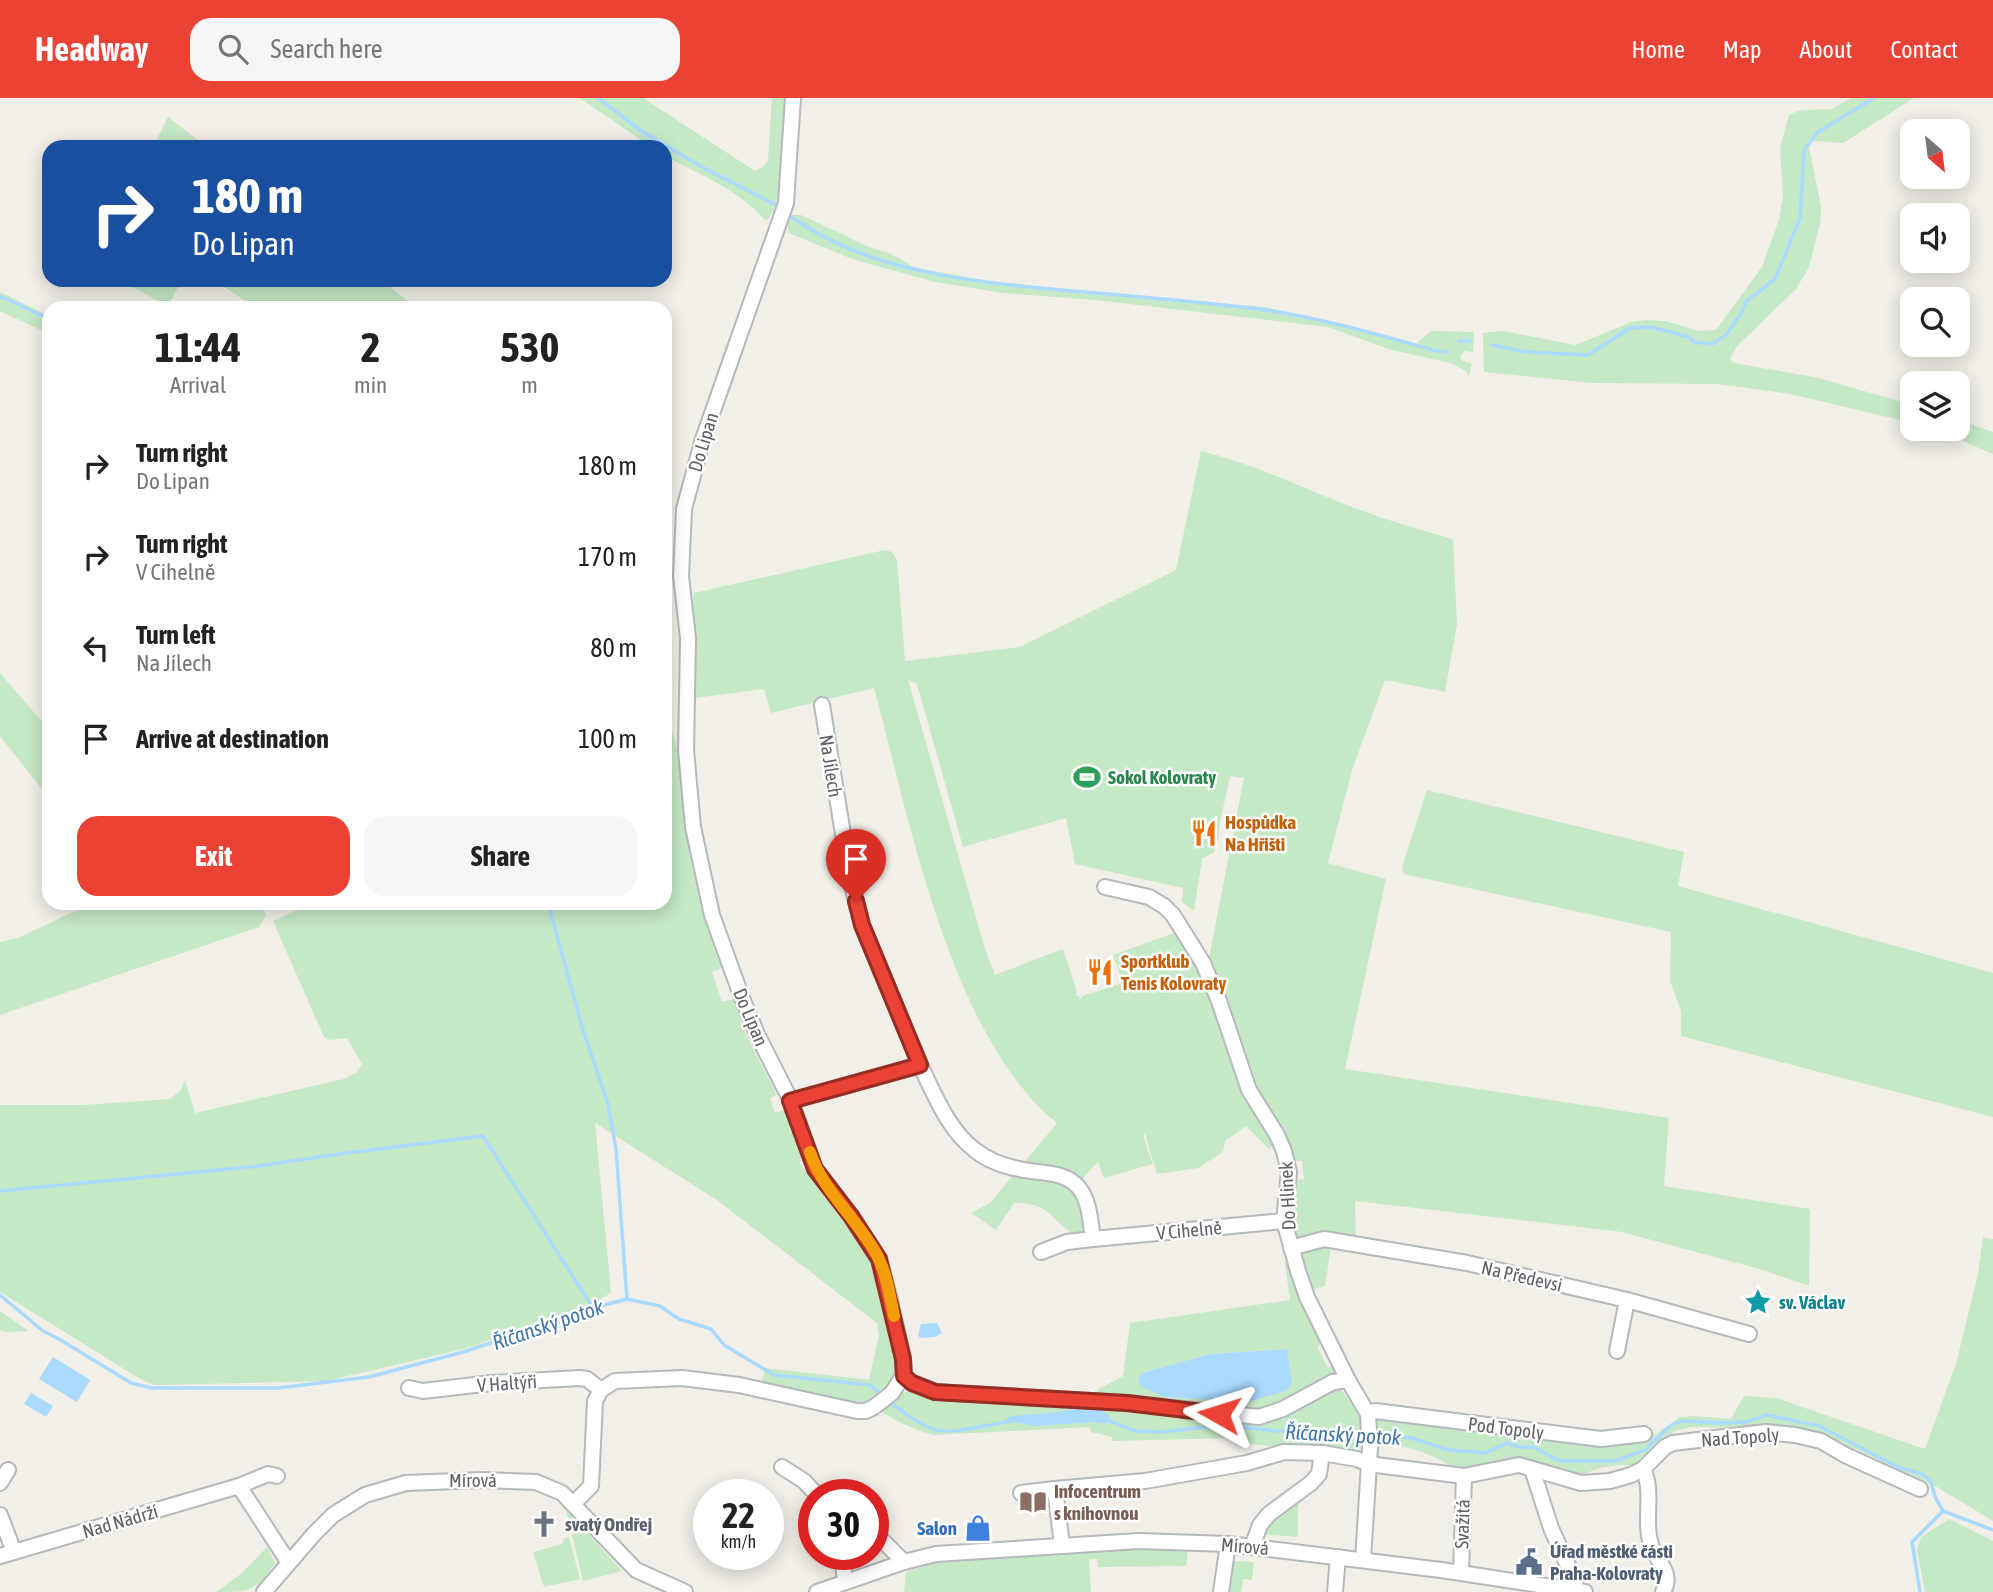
<!DOCTYPE html>
<html lang="en">
<head>
<meta charset="utf-8">
<style>
	body { margin:0; font-family:"Asap Condensed",sans-serif; background:#f6f6f6; color:#222; height:100vh; display:flex; flex-direction:column; font-size:26px; white-space:nowrap }
	* { box-sizing:border-box; margin:0 }
	p { font-size:23px; color:#767676 }
	.icon { flex:none; width:38px; height:38px; fill:none; stroke:currentColor; stroke-width:2; stroke-linecap:round; stroke-linejoin:round }
	.map { position:relative; flex:1; overflow:hidden }
	.details { position:absolute; left:42px; top:203px; width:630px; height:609px; display:flex; flex-direction:column; background:#fff; border-radius:21px; box-shadow:0 4px 18px #0003 }
	.details>* { flex:none }
	.guide { position:absolute; left:42px; top:42px; width:630px; height:147px; border-radius:21px; box-shadow:0 4px 18px #0003; background:#1a4fa0; color:#fff; overflow:hidden }
	.needle { width:46px; rotate:152deg }
	.tools { position:absolute; left:1900px; top:21px; display:grid; gap:14px }
	.tools a { display:grid; place-items:center; width:70px; height:70px; border-radius:14px; background:#fff; box-shadow:0 4px 18px #0003; font-size:35px }
	.speed { position:absolute; left:693px; top:1381px; display:flex; gap:14px; font-size:35px; font-weight:700; text-align:center }
	.speed>* { display:grid; place-content:center; width:91px; height:91px; border-radius:50%; background:#fff; box-shadow:0 4px 18px #0003; line-height:1 }
	.speed small { font-size:18px; font-weight:400 }
	.speed .limit { border:10px solid #d22; background:#fff; color:#111 }
	.pin { position:absolute; display:grid; place-items:center; width:60px; height:60px; color:#fff; margin:-72px -30px; border-radius:50% 50% 50% 0; rotate:-45deg; box-shadow:0 0 7px #0007 }
	.pin .icon { rotate:45deg }
	.me { position:absolute; width:77px; margin:-38px; rotate:276deg; stroke-linejoin:round; filter:drop-shadow(0 0 5px #0008) }
	.turn { display:flex; align-items:center; gap:24px; height:147px; padding:0 35px; font-size:32px }
	.turn .icon { width:91px; height:91px; stroke-width:2.5 }
	.turn b { display:block; font-size:49px; line-height:60px }
	.eta { display:flex; justify-content:space-evenly; align-items:center; height:119px; text-align:center }
	.eta b { font-size:42px; font-weight:700; line-height:49px }
	.cta { display:flex; gap:14px; margin-top:auto; padding:14px 35px }
	.cta a { flex:1; height:80px; border-radius:21px; background:#ea4335; color:#fff; font-size:28px; font-weight:700; line-height:80px; text-align:center }
	.cta a+a { background:#f6f6f6; color:#222 }
	ul { padding:0; list-style:none }
	li { display:flex; align-items:center; gap:21px; height:91px; padding:0 35px }
	li div { flex:1 }
	li b { display:block; font-size:26px }
	li em { font-style:normal }
	header { display:flex; align-items:center; gap:42px; box-sizing:border-box; height:98px; padding:0 35px; background:#ea4335; color:#fff }
	header strong { font-size:33px }
	nav { display:flex; gap:38px; margin-inline-start:auto; font-size:24px }
	.search { width:490px; height:63px; background:#f6f6f6; display:flex; align-items:center; gap:18px; box-sizing:border-box; padding:0 24px; border-radius:21px; color:#767676; font-size:26px }
	.map>svg:first-child { display:block }
	.green { fill:#c5e8c5; fill-rule:evenodd }
	.water { fill:#aadaff }
	.lines { fill:none; stroke-linecap:round; stroke-linejoin:round }
	.stream { stroke:#aadaff; stroke-width:3.5 }
	.minor-casing { stroke:#b5b8bc; stroke-width:18 }
	.minor { stroke:#fff; stroke-width:14 }
	.route-casing { stroke:#982c22; stroke-width:18 }
	.route { stroke:#ea4335; stroke-width:12 }
	.slow { stroke:#f59e0b; stroke-width:12 }
	.labels { text-anchor:middle; stroke-width:5; stroke-linejoin:round; paint-order:stroke }
	.street-label { font-size:19px; fill:#5f6368; stroke:#fff }
	.leisure-label { font-size:19px; font-weight:bold; fill:#27864d; stroke:#fff; text-anchor:start }
	.food-label { font-size:19px; font-weight:bold; fill:#c56008; stroke:#fff; text-anchor:start }
	.culture-label { font-size:19px; font-weight:bold; fill:#0d838f; stroke:#fff; text-anchor:start }
	.education-label { font-size:19px; font-weight:bold; fill:#785e54; stroke:#fff; text-anchor:start }
	.worship-label { font-size:19px; font-weight:bold; fill:#5b616d; stroke:#fff; text-anchor:start }
	.shop-label { font-size:19px; font-weight:bold; fill:#366cbe; stroke:#fff; text-anchor:end }
	.service-label { font-size:19px; font-weight:bold; fill:#4e5e75; stroke:#fff; text-anchor:start }
	.water-label { font-size:21px; font-style:italic; fill:#4174aa; stroke:#fff }
</style>
</head>
<body>
<header>
<strong>Headway</strong>
<div class="search"><svg class="icon" aria-label="search" viewBox="0 0 24 24"><circle cx="10" cy="10" r="6"/><path d="M15 15l6 6"/></svg>Search here</div>
<nav><a>Home</a><a>Map</a><a>About</a><a>Contact</a></nav>
</header>
<div class="map">
<svg width="1993" height="1494" viewBox="0 0 1993 1494">
	<rect width="100%" height="100%" fill="#f1efe8"/>
	<g class="green">
		<path d="M580,0H643L755,73L763,69L768,62L772,0H788C786,27 785,108 766,123C741,93 699,76 665,58V49H651Z"/>
		<path d="M1851,0H1914L1843,45L1812,43L1809,49L1821,108L1820,126L1809,169L1796,191L1737,248L1730,260L1733,265L1815,279L1913,307V325L1790,296L1748,290L1715,286L1593,285L1484,274L1483,235L1503,233L1575,247L1632,224L1646,222L1665,223L1699,233L1716,232L1762,169L1779,122L1783,98L1780,49L1789,17L1800,12L1832,11Z"/>
		<path d="M168,19L207,49H153Z"/>
		<path d="M793,117H801L869,149L889,155L914,169L997,185L1264,209L1347,227L1415,247L1431,233L1474,234L1473,254L1464,253L1460,258L1461,262L1472,266L1468,280L1467,274L1451,265L1388,251L1328,229L1095,202L1004,195L935,184L852,161L789,135L787,124Z"/>
		<path d="M119,182H182L167,210H159L162,205Z"/>
		<path d="M214,182H381L417,210H256Z"/>
		<path d="M0,194L49,218V236L0,213Z"/>
		<path d="M1958,322L1993,334V356L1935,331H1958Z"/>
		<path d="M1201,353C1251,365 1297,387 1344,406C1380,420 1416,431 1453,441L1457,526L1445,594L1385,582L1352,672L1328,765L1386,781L1345,971L1669,1020L1664,1088L1810,1111L1809,1188L1763,1172L1622,1134L1355,1103L1356,1139L1333,1136L1325,1188L1311,1192L1294,1126L1297,1082L1304,1081L1302,1063H1293L1269,1020L1240,939L1209,860L1244,680L1230,678L1219,729L1218,744H1216L1214,754L1202,761L1194,813L1182,804L1183,790L1075,766L1066,720L963,749L917,586L908,582L985,851L995,877L1063,851L1077,894L1075,898L1078,897L1080,902L1082,898L1123,885L1113,857L1174,835C1211,878 1220,940 1240,991C1248,1011 1263,1028 1273,1047L1269,1051L1246,1028L1225,1043L1223,1054L1198,1070L1157,1076L1145,1036L1143,1038L1153,1066L1104,1080L1098,1064L1083,1080L1076,1081L1058,1070L1024,1065L1057,1025C950,939 909,719 874,590L771,615L764,591L687,601L694,495L885,452L892,454L897,462L905,563L1020,549L1176,472Z"/>
		<path d="M0,575L49,632V700L0,638Z"/>
		<path d="M665,619C682,641 684,719 689,751C696,792 708,831 722,870L712,874L722,904L733,901L746,937L777,997L770,1000L775,1015L787,1011L804,1055L799,1064C819,1089 842,1114 860,1140C882,1174 892,1230 897,1269C895,1287 877,1305 859,1307L762,1285L765,1270L869,1282L879,1237L877,1225L717,1102L595,1025L611,1195L590,1207L464,1251L326,1283L155,1287L142,1282L0,1194V1007H83L170,1001L181,992L185,982L195,1015L344,981L357,974L362,966L347,940L329,942L324,939L273,823L312,805H665Z"/>
		<path d="M1427,692L1684,754L1678,788L1993,875V1019L1681,938V913L1670,883L1671,834L1404,776L1402,769Z"/>
		<path d="M92,805H260L266,817L259,829L0,917V844L18,840Z"/>
		<path d="M1013,1077C1064,1084 1075,1080 1085,1135L1075,1137C1048,1120 1052,1105 1014,1105L996,1132L971,1115L991,1104Z"/>
		<path d="M1983,1139L1993,1141V1423L1937,1389L1859,1353L1789,1330L1691,1329L1675,1333L1638,1367H1618L1600,1370L1578,1378L1538,1373L1464,1378C1441,1357 1406,1347 1375,1344V1313L1547,1336H1656L1680,1319L1695,1318L1731,1321L1744,1298L1776,1300L1925,1351L1956,1266L1978,1176Z"/>
		<path d="M1289,1164L1323,1245L1317,1249L1328,1270L1335,1267L1337,1273L1333,1278C1350,1314 1376,1312 1357,1361L1247,1345L1233,1340L1112,1343V1339L1091,1334L1090,1329L934,1337C921,1334 889,1321 880,1312L901,1295L911,1292L1007,1302L1013,1307L1038,1309L1047,1304L1096,1309L1097,1292L1123,1278L1130,1225L1290,1202L1285,1165ZM1287,1251L1248,1304L1165,1299L1142,1275L1210,1256Z"/>
		<path d="M0,1213L29,1233L5,1234L0,1232Z"/>
		<path d="M1298,1400V1439L1261,1436L1264,1429Z"/>
		<path d="M566,1412L622,1473L583,1483Z"/>
		<path d="M1949,1421L1993,1443V1494H1925L1917,1452L1921,1439Z"/>
		<path d="M569,1439L580,1481L544,1489L533,1454L562,1446L565,1440Z"/>
		<path d="M267,1449L275,1465C257,1494 248,1494 216,1494L242,1475Z"/>
		<path d="M1141,1450L1188,1451L1186,1468L1098,1469L1097,1461H1089L1091,1494H904L906,1474L951,1460Z"/>
		<path d="M1234,1463L1254,1464L1252,1482L1243,1481L1241,1494H1229Z"/>
	</g>
	<g class="water">
		<path d="M937,1225L942,1235L935,1239L920,1240L918,1237L921,1226Z"/>
		<path d="M1287,1251L1292,1284L1288,1292L1248,1304L1165,1299L1140,1288L1139,1279L1142,1275L1210,1256Z"/>
		<path d="M53,1259L90,1282L77,1304L39,1281Z"/>
		<path d="M31,1295L53,1308L46,1319L24,1306Z"/>
		<path d="M1080,1309L1102,1313L1110,1318L1107,1326L1095,1324L1035,1328L1007,1323V1319C1032,1315 1057,1317 1080,1309Z"/>
	</g>
	<g class="lines">
		<g class="stream">
			<path d="M598,0L643,34L702,69L776,107"/>
			<path d="M789,117C866,174 969,183 1061,192C1121,197 1181,202 1241,209C1308,216 1372,235 1437,253L1448,254"/>
			<path d="M0,198L49,221"/>
			<path d="M1459,243H1470"/>
			<path d="M1492,247L1526,254L1588,257L1630,230L1651,229L1689,239L1694,244L1712,246L1726,237L1740,217L1747,203L1775,181L1800,120L1804,52L1818,34L1874,0"/>
			<path d="M548,805L583,932L608,1006L616,1051L627,1201"/>
			<path d="M0,1093L250,1069L347,1055L483,1038L593,1210"/>
			<path d="M0,1197L43,1233L59,1241L131,1285L151,1290H278L369,1279L463,1254L506,1240L539,1234L564,1221L593,1210L627,1201L660,1208L679,1221L711,1231L724,1247L774,1277L870,1287L882,1297"/>
			<path d="M888,1302C901,1313 924,1331 942,1333C963,1335 992,1325 1014,1323"/>
			<path d="M1105,1321L1135,1333L1161,1334L1225,1327L1277,1333L1364,1335"/>
			<path d="M1375,1337L1411,1340L1449,1352L1485,1355L1507,1345L1519,1349H1533L1560,1363H1615L1645,1352L1670,1328L1681,1323L1723,1325L1746,1324L1767,1317L1819,1328L1898,1369L1922,1376L1930,1382L1936,1401L1943,1413L1993,1432"/>
			<path d="M1920,1494L1912,1444L1943,1413"/>
		</g>
		<defs>
			<g id="minor">
				<path d="M822,607L850,779L862,827L920,967"/>
				<path d="M1105,789L1149,799L1164,808L1173,817L1203,865L1219,903L1249,992L1277,1037L1284,1053L1289,1074L1284,1123L1298,1173L1307,1199L1348,1282L1368,1316L1370,1349L1363,1462"/>
				<path d="M791,1003L920,967C935,997 948,1032 975,1052C987,1062 1004,1068 1019,1071C1038,1076 1065,1072 1079,1090C1090,1104 1090,1123 1093,1141L1284,1123"/>
				<path d="M1291,1150L1324,1141L1467,1165L1627,1202L1749,1236"/>
				<path d="M1041,1154L1067,1144L1093,1141"/>
				<path d="M1617,1253L1627,1202"/>
				<path d="M903,1278L913,1285L935,1294L1127,1305L1259,1319L1283,1311L1333,1284L1348,1282"/>
				<path d="M409,1290L423,1293L492,1285L579,1280L587,1281L601,1292"/>
				<path d="M1368,1316L1375,1313L1601,1341L1644,1336"/>
				<path d="M782,1369L804,1383L816,1396"/>
				<path d="M1532,1371L1551,1430L1575,1483L1576,1492"/>
				<path d="M1643,1371C1654,1393 1644,1420 1650,1443C1654,1462 1675,1474 1663,1494"/>
				<path d="M0,1385L8,1372"/>
				<path d="M239,1388L289,1465"/>
				<path d="M1055,1391L1145,1383L1247,1365L1284,1354L1322,1355L1357,1361L1368,1366L1464,1378L1519,1367L1581,1385L1610,1383L1631,1377L1643,1371L1665,1349L1673,1345L1766,1334L1795,1337L1821,1343L1845,1357L1920,1391"/>
				<path d="M1021,1395L1055,1391L1062,1447"/>
				<path d="M574,1405L591,1388L595,1303L601,1292L615,1283L682,1280L739,1287L857,1313H866L874,1309L892,1295L903,1278V1260L889,1198L879,1161L851,1118L815,1071L791,1003L757,936L742,900L712,817L693,729L686,652L688,540L681,478L684,411L702,344L786,105L793,0"/>
				<path d="M0,1417L14,1454"/>
				<path d="M810,1425L814,1424"/>
				<path d="M873,1439L882,1442L904,1464"/>
				<path d="M1252,1449L1260,1427L1269,1416L1311,1385L1319,1376L1322,1355"/>
				<path d="M842,1456L845,1484"/>
				<path d="M0,1458L239,1388L268,1376L277,1378"/>
				<path d="M1461,1474L1464,1378"/>
				<path d="M264,1494L314,1436L333,1417L365,1397L406,1385L482,1382L536,1384L562,1395L636,1472L685,1494"/>
				<path d="M817,1494L904,1464L936,1456L1139,1443L1228,1446L1441,1472L1585,1494"/>
				<path d="M1221,1494L1228,1446"/>
				<path d="M1335,1494L1338,1459"/>
			</g>
		</defs>
		<use href="#minor" class="minor-casing"/>
		<use href="#minor" class="minor"/>
	</g>
	<g class="lines">
		<defs>
			<path id="route" d="M856,803L862,827L920,967L790,1003L815,1071L851,1118L879,1161L903,1261L904,1278L912,1285L935,1294L1127,1305L1219,1316"/>
		</defs>
		<use href="#route" class="route-casing"/>
		<use href="#route" class="route"/>
		<path class="slow" d="M810,1054C823,1094 859,1122 878,1159C887,1177 890,1199 894,1218"/>
	</g>
	<defs>
		<symbol id="stadium-bare" viewBox="-9 -9 18 18"><path d="M0-5a6.5 5 0 1 0 0 10a6.5 5 0 1 0 0-10ZM-3.5-1.8h7v3.6h-7Z" fill="#2e9e5b" stroke="#fff" stroke-width="2.5" paint-order="stroke"/></symbol>
		<symbol id="restaurant-bare" viewBox="-9 -9 18 18"><path d="M-5-6h1v4h1v-4h1v4h1v-4h1v5L-1.5 .5V6h-2V.5L-5-1ZM5-6V6H3V1.5H1.5Q1.5-4 5-6Z" fill="#e8710a" stroke="#fff" stroke-width="2.5" paint-order="stroke"/></symbol>
		<symbol id="sight-bare" viewBox="-9 -9 18 18"><path d="M0-6L1.8-2.2L6-1.7L2.9 1.2L3.7 5.4L0 3.3L-3.7 5.4L-2.9 1.2L-6-1.7L-1.8-2.2Z" fill="#0f9aa8" stroke="#fff" stroke-width="2.5" paint-order="stroke"/></symbol>
		<symbol id="library-bare" viewBox="-9 -9 18 18"><path d="M-6-4Q-3-5.5-.7-3.5V5Q-3 3-6 4ZM6-4Q3-5.5 .7-3.5V5Q3 3 6 4Z" fill="#8d6e63" stroke="#fff" stroke-width="2.5" paint-order="stroke"/></symbol>
		<symbol id="church-bare" viewBox="-9 -9 18 18"><path d="M-1.2-6h2.4v3.5h3.3v2.4h-3.3V6h-2.4V-.1h-3.3v-2.4h3.3Z" fill="#6b7280" stroke="#fff" stroke-width="2.5" paint-order="stroke"/></symbol>
		<symbol id="shop-bare" viewBox="-9 -9 18 18"><path d="M-5-2.5h2.3a2.7 3.5 0 0 1 5.4 0H5L5.5 6h-11ZM-1.5-2.5h3a1.5 2.3 0 0 0-3 0Z" fill="#3f7fe0" stroke="#fff" stroke-width="2.5" paint-order="stroke"/></symbol>
		<symbol id="civic-bare" viewBox="-9 -9 18 18"><path d="M-.6-6.5H3V-4.5H.6V-3L4-1V1h2V6H-6V1h2V-1L-.6-3ZM-1.2 2.5V6h2.4V2.5Z" fill="#5c6f8a" stroke="#fff" stroke-width="2.5" paint-order="stroke"/></symbol>
	</defs>
	<g fill-rule="evenodd">
		<use href="#stadium-bare" x="1068" y="660" width="38" height="38"/>
		<use href="#restaurant-bare" x="1185" y="716" width="38" height="38"/>
		<use href="#restaurant-bare" x="1081" y="855" width="38" height="38"/>
		<use href="#sight-bare" x="1739" y="1185" width="38" height="38"/>
		<use href="#library-bare" x="1014" y="1385" width="38" height="38"/>
		<use href="#church-bare" x="525" y="1407" width="38" height="38"/>
		<use href="#shop-bare" x="959" y="1411" width="38" height="38"/>
		<use href="#civic-bare" x="1510" y="1445" width="38" height="38"/>
	</g>
	<g class="labels">
		<g class="street-label">
			<text transform="translate(703 344) rotate(-73)" y="7">Do Lipan</text>
			<text transform="translate(831 668) rotate(81)" y="7">Na Jílech</text>
			<text transform="translate(751 919) rotate(67)" y="7">Do Lipan</text>
			<text transform="translate(1287 1098) rotate(-93)" y="7">Do Hlinek</text>
			<text transform="translate(1189 1132) rotate(-5)" y="7">V Cihelně</text>
			<text transform="translate(1522 1178) rotate(13)" y="7">Na Předevsi</text>
			<text transform="translate(507 1285) rotate(-4)" y="7">V Haltýři</text>
			<text transform="translate(1506 1330) rotate(7)" y="7">Pod Topoly</text>
			<text transform="translate(1740 1339) rotate(-4)" y="7">Nad Topoly</text>
			<text x="473" y="1389">Mírová</text>
			<text transform="translate(120 1423) rotate(-16)" y="7">Nad Nádrží</text>
			<text transform="translate(1462 1426) rotate(-88)" y="7">Svažitá</text>
			<text transform="translate(1245 1448) rotate(5)" y="7">Mírová</text>
		</g>
		<g class="leisure-label">
			<text x="1108" y="686">Sokol Kolovraty</text>
		</g>
		<g class="food-label">
			<text x="1225" y="731">Hospůdka<tspan x="1225" dy="22">Na Hřišti</tspan></text>
			<text x="1121" y="870">Sportklub<tspan x="1121" dy="22">Tenis Kolovraty</tspan></text>
		</g>
		<g class="culture-label">
			<text x="1779" y="1211">sv. Václav</text>
		</g>
		<g class="education-label">
			<text x="1054" y="1400">Infocentrum<tspan x="1054" dy="22">s knihovnou</tspan></text>
		</g>
		<g class="worship-label">
			<text x="565" y="1433">svatý Ondřej</text>
		</g>
		<g class="shop-label">
			<text x="957" y="1437">Salon</text>
		</g>
		<g class="service-label">
			<text x="1550" y="1460">Úřad městké části<tspan x="1550" dy="22">Praha-Kolovraty</tspan></text>
		</g>
		<g class="water-label">
			<text transform="translate(548 1227) rotate(-19)" y="7">Říčanský potok</text>
			<text transform="translate(1343 1337) rotate(3)" y="7">Říčanský potok</text>
		</g>
	</g>
</svg>
<div class="tools">
<a><svg class="needle" viewBox="-14 -14 28 28"><path d="M0-13l5 13h-10z" fill="#e53935"/><path d="M0 13l5-13h-10z" fill="#767676"/></svg></a>
<a><svg class="icon" aria-label="sound" viewBox="0 0 24 24"><path d="M4 9h4l5-4v14l-5-4H4zM17 9q2 3 0 6"/></svg></a>
<a><svg class="icon" aria-label="search" viewBox="0 0 24 24"><circle cx="10" cy="10" r="6"/><path d="M15 15l6 6"/></svg></a>
<a><svg class="icon" aria-label="layers" viewBox="0 0 24 24"><path d="M12 4l9 5-9 5-9-5zM3 14l9 5 9-5"/></svg></a>
</div>
<div class="speed"><div>22<small>km/h</small></div><div class="limit">30</div></div>
<div class="pin" style="left:856px;top:803px;background:#d93025"><svg class="icon" aria-label="arrive" viewBox="0 0 24 24"><path d="M6 21V4h12l-3 4 3 4H6"/></svg></div>
<svg class="me" style="left:1219px;top:1316px" viewBox="-20 -20 40 40"><path d="M0-17L14 15 0 8-14 15z" fill="#ea4335" stroke="#fff" stroke-width="4"/></svg>
<div class="guide">
<div class="turn"><svg class="icon" aria-label="right" viewBox="0 0 24 24"><path d="M7 20v-9h11M14 6l5 5-5 5"/></svg><div><b>180 m</b>Do Lipan</div></div>
</div>
<section class="details">
<div class="eta">
<div><b>11:44</b><p>Arrival</p></div>
<div><b>2</b><p>min</p></div>
<div><b>530</b><p>m</p></div>
</div>
<ul>
<li><svg class="icon" aria-label="right" viewBox="0 0 24 24"><path d="M7 20v-9h11M14 6l5 5-5 5"/></svg><div><b>Turn right</b><p>Do Lipan</p></div><em>180 m</em></li>
<li><svg class="icon" aria-label="right" viewBox="0 0 24 24"><path d="M7 20v-9h11M14 6l5 5-5 5"/></svg><div><b>Turn right</b><p>V Cihelně</p></div><em>170 m</em></li>
<li><svg class="icon" aria-label="left" viewBox="0 0 24 24"><path d="M17 20v-9H6M10 6l-5 5 5 5"/></svg><div><b>Turn left</b><p>Na Jílech</p></div><em>80 m</em></li>
<li><svg class="icon" aria-label="arrive" viewBox="0 0 24 24"><path d="M6 21V4h12l-3 4 3 4H6"/></svg><div><b>Arrive at destination</b></div><em>100 m</em></li>
</ul>
<div class="cta"><a>Exit</a><a>Share</a></div>
</section>
</div>
</body>
</html>
